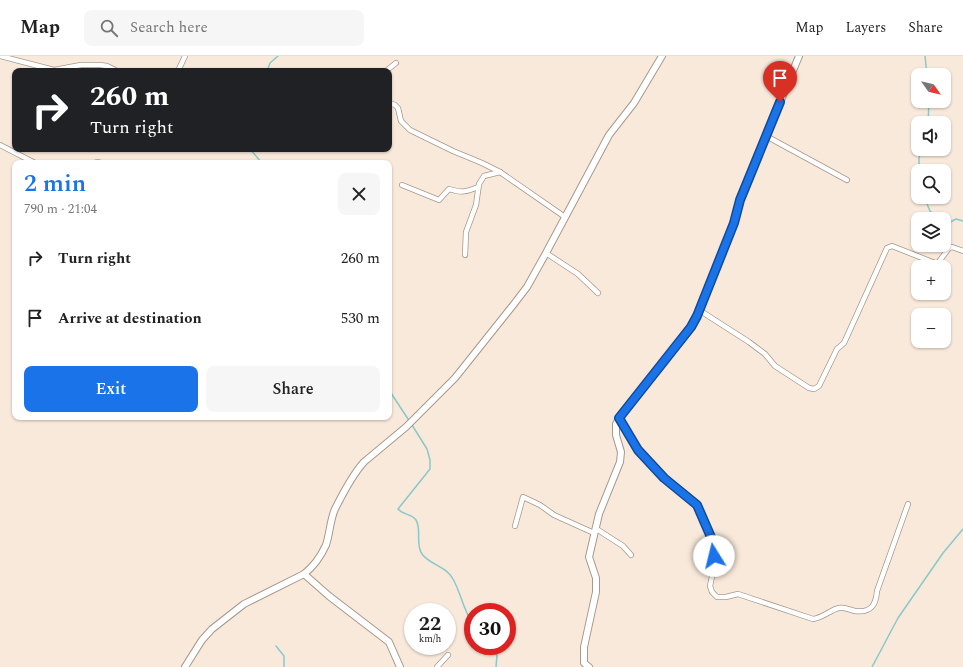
<!DOCTYPE html>
<html lang="en">
<head>
<meta charset="utf-8">
<style>
	body { margin:0; font-family:Spectral,serif; background:#f6f6f6; color:#222; height:100vh; display:flex; flex-direction:column; font-size:15px; white-space:nowrap }
	* { box-sizing:border-box; margin:0 }
	p { font-size:13px; color:#767676 }
	.icon { flex:none; width:22px; height:22px; fill:none; stroke:currentColor; stroke-width:2; stroke-linecap:round; stroke-linejoin:round }
	.map { position:relative; flex:1; overflow:hidden }
	.drawer { position:absolute; left:12px; top:104px; width:380px; height:260px; display:flex; flex-direction:column; background:#fff; border-radius:8px; box-shadow:0 1px 3px #0004 }
	.drawer>* { flex:none }
	.banner { position:absolute; left:12px; top:12px; width:380px; height:84px; border-radius:8px; box-shadow:0 1px 3px #0004; background:#202124; color:#fff; overflow:hidden }
	.needle { width:26px; rotate:124deg }
	.tools { position:absolute; left:911px; top:12px; display:grid; gap:8px }
	.tools a { display:grid; place-items:center; width:40px; height:40px; border-radius:8px; background:#fff; box-shadow:0 1px 3px #0004; font-size:20px }
	.speed { position:absolute; left:404px; top:547px; display:flex; gap:8px; font-size:20px; font-weight:700; text-align:center }
	.speed>* { display:grid; place-content:center; width:52px; height:52px; border-radius:50%; background:#fff; box-shadow:0 1px 3px #0004; line-height:1 }
	.speed small { font-size:10px; font-weight:400 }
	.speed .limit { border:6px solid #d22; background:#fff; color:#111 }
	.pin { position:absolute; display:grid; place-items:center; width:34px; height:34px; color:#fff; margin:-41px -17px; border-radius:50% 50% 50% 0; rotate:-45deg; box-shadow:0 0 4px #0007 }
	.pin .icon { rotate:45deg }
	.me { position:absolute; width:44px; margin:-22px; rotate:351deg; stroke-linejoin:round; filter:drop-shadow(0 0 3px #0008) }
	.turn { display:flex; align-items:center; gap:14px; height:84px; padding:0 12px; font-size:18px }
	.turn .icon { width:52px; height:52px; stroke-width:2.5 }
	.turn b { display:block; font-size:28px; line-height:34px }
	.round { display:grid; place-items:center; flex:none; width:42px; height:42px; border-radius:8px; background:#f6f6f6 }
	.head { display:flex; align-items:center; justify-content:space-between; height:68px; padding:0 12px }
	h1 { font-size:24px; font-weight:600; line-height:30px; color:#1a73e8 }
	.button { display:flex; gap:8px; margin-top:auto; padding:8px 12px }
	.button a { flex:1; height:46px; border-radius:8px; background:#1a73e8; color:#fff; font-size:16px; font-weight:600; line-height:46px; text-align:center }
	.button a+a { background:#f6f6f6; color:#222 }
	ul { padding:0; list-style:none }
	li { display:flex; align-items:center; gap:12px; height:60px; padding:0 12px }
	li div { flex:1 }
	li b { display:block; font-size:15px }
	li em { font-style:normal }
	header { display:flex; align-items:center; gap:24px; box-sizing:border-box; height:56px; padding:0 20px; background:#fff; border-bottom:1px solid #e0e0e0 }
	header strong { font-size:19px }
	nav { display:flex; gap:22px; margin-inline-start:auto; font-size:14px }
	.search { width:280px; height:36px; background:#f6f6f6; display:flex; align-items:center; gap:10px; box-sizing:border-box; padding:0 14px; border-radius:8px; color:#767676; font-size:15px }
	.map>svg:first-child { display:block }
	.lines { fill:none; stroke-linecap:round; stroke-linejoin:round }
	.stream { stroke:#89c9ca; stroke-width:1.5 }
	.street-casing { stroke:#a7998c; stroke-width:6 }
	.secondary-casing { stroke:#a7998c; stroke-width:8 }
	.street { stroke:#fff; stroke-width:4.5 }
	.secondary { stroke:#fff; stroke-width:6 }
	.route-casing { stroke:#114b97; stroke-width:10 }
	.route { stroke:#1a73e8; stroke-width:7 }
</style>
</head>
<body>
<header>
<strong>Map</strong>
<div class="search"><svg class="icon" aria-label="search" viewBox="0 0 24 24"><circle cx="10" cy="10" r="6"/><path d="M15 15l6 6"/></svg>Search here</div>
<nav><a>Map</a><a>Layers</a><a>Share</a></nav>
</header>
<div class="map">
<svg width="963" height="611" viewBox="0 0 963 611">
	<rect width="100%" height="100%" fill="#f8e9db"/>
	<g class="lines">
		<g class="stream">
			<path d="M925,0L927,19"/>
			<path d="M267,15L270,7L278,0"/>
			<path d="M928,67L929,45"/>
			<path d="M250,93L262,107"/>
			<path d="M919,115V102L922,93"/>
			<path d="M924,141L930,155L939,163"/>
			<path d="M944,168L945,169L956,163L963,165"/>
			<path d="M389,334L410,366"/>
			<path d="M412,369L427,393L430,404V413L398,453C403,459 412,458 416,464C422,474 415,488 422,498C430,509 446,510 453,523C461,537 463,554 473,568"/>
			<path d="M276,590L284,600V611"/>
			<path d="M493,590L497,599L496,611"/>
			<path d="M872,611L898,562L943,497L963,473"/>
		</g>
		<defs>
			<g id="street">
				<path d="M0,0L54,14L81,9H100L107,10L117,15"/>
				<path d="M178,15L185,0"/>
				<path d="M386,15L396,7"/>
				<path d="M389,47L395,49L398,52L401,65L410,74L453,95L482,107L500,116L565,161"/>
				<path d="M766,80L847,124"/>
				<path d="M0,89L35,107"/>
				<path d="M94,107L97,106L101,107"/>
				<path d="M402,129L439,144L449,133C462,137 466,136 478,131"/>
				<path d="M546,197L578,218L598,237"/>
				<path d="M465,199L466,176L476,149L479,128L484,120L500,116"/>
				<path d="M699,254L749,286L765,298L775,310L809,332L814,333L819,330L837,293L844,287L887,192L892,190L935,207H938L949,192L952,191L963,195"/>
				<path d="M619,362L639,394L664,422L697,449L714,488V511L710,530L712,536L717,541H726L738,538L813,563C823,562 830,554 839,552C845,551 850,554 855,555C871,557 876,549 877,535L908,448"/>
				<path d="M515,470L523,441L540,449L554,459L594,477"/>
				<path d="M595,472L623,490L631,499"/>
				<path d="M437,611L448,599"/>
			</g>
			<g id="secondary">
				<path d="M304,518L329,540L389,586L400,611"/>
				<path d="M185,611L202,584L212,573L244,548L304,518C313,511 321,500 326,489C330,477 330,464 335,453C342,439 354,417 364,406L406,371L455,322L514,248L527,231L546,197L609,79L634,47L662,0"/>
				<path d="M589,611L584,607V591L596,536V522L589,501L599,458L620,406L621,396L616,379V368L619,362L691,271L697,260L734,167L740,144L799,0"/>
			</g>
		</defs>
		<use href="#street" class="street-casing"/>
		<use href="#secondary" class="secondary-casing"/>
		<use href="#street" class="street"/>
		<use href="#secondary" class="secondary"/>
	</g>
	<g class="lines">
		<defs>
			<path id="route" d="M714,500V488L697,449L664,422L638,394L619,362L691,271L697,260L734,167L740,144L780,46"/>
		</defs>
		<use href="#route" class="route-casing"/>
		<use href="#route" class="route"/>
	</g>
</svg>
<div class="tools">
<a><svg class="needle" viewBox="-14 -14 28 28"><path d="M0-13l5 13h-10z" fill="#e53935"/><path d="M0 13l5-13h-10z" fill="#767676"/></svg></a>
<a><svg class="icon" aria-label="sound" viewBox="0 0 24 24"><path d="M4 9h4l5-4v14l-5-4H4zM17 9q2 3 0 6"/></svg></a>
<a><svg class="icon" aria-label="search" viewBox="0 0 24 24"><circle cx="10" cy="10" r="6"/><path d="M15 15l6 6"/></svg></a>
<a><svg class="icon" aria-label="layers" viewBox="0 0 24 24"><path d="M12 4l9 5-9 5-9-5zM3 14l9 5 9-5"/></svg></a>
<a>+</a>
<a>−</a>
</div>
<div class="speed"><div>22<small>km/h</small></div><div class="limit">30</div></div>
<div class="pin" style="left:780px;top:46px;background:#d93025"><svg class="icon" aria-label="arrive" viewBox="0 0 24 24"><path d="M6 21V4h12l-3 4 3 4H6"/></svg></div>
<svg class="me" style="left:714px;top:500px" viewBox="-20 -20 40 40"><circle r="19" fill="#fff"/><path d="M0-13L10 11 0 6-10 11z" fill="#1a73e8"/></svg>
<div class="banner">
<div class="turn"><svg class="icon" aria-label="right" viewBox="0 0 24 24"><path d="M7 20v-9h11M14 6l5 5-5 5"/></svg><div><b>260 m</b>Turn right</div></div>
</div>
<section class="drawer">
<div class="head"><div><h1>2 min</h1><p>790 m · 21:04</p></div><a class="round"><svg class="icon" aria-label="close" viewBox="0 0 24 24"><path d="M6 6l12 12M18 6L6 18"/></svg></a></div>
<ul>
<li><svg class="icon" aria-label="right" viewBox="0 0 24 24"><path d="M7 20v-9h11M14 6l5 5-5 5"/></svg><div><b>Turn right</b></div><em>260 m</em></li>
<li><svg class="icon" aria-label="arrive" viewBox="0 0 24 24"><path d="M6 21V4h12l-3 4 3 4H6"/></svg><div><b>Arrive at destination</b></div><em>530 m</em></li>
</ul>
<div class="button"><a>Exit</a><a>Share</a></div>
</section>
</div>
</body>
</html>
